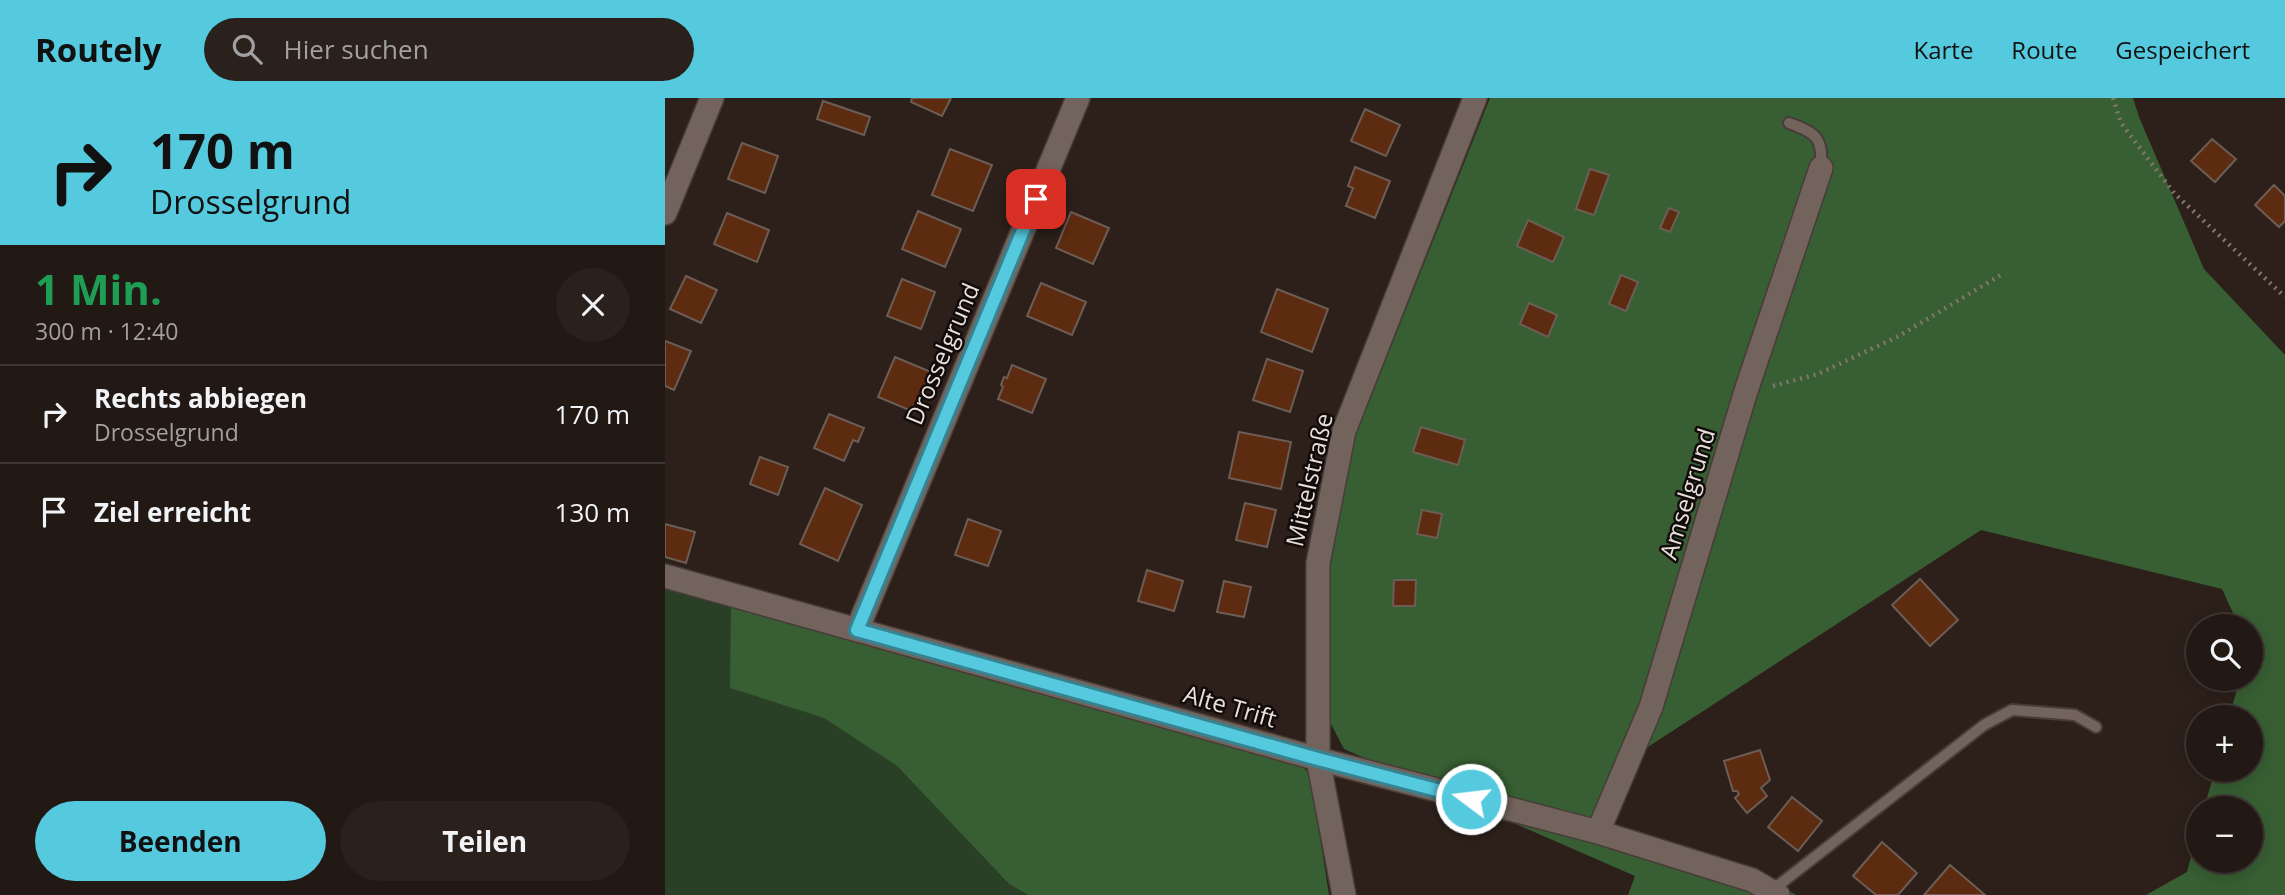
<!DOCTYPE html>
<html lang="de">
<head>
<meta charset="utf-8">
<style>
	body { margin:0; font-family:"Open Sans",sans-serif; background:#2a211d; color:#f1f3f6; height:100vh; display:flex; flex-direction:column; font-size:26px; white-space:nowrap }
	* { box-sizing:border-box; margin:0 }
	p { font-size:23px; color:#a2a0a0 }
	.icon { flex:none; width:38px; height:38px; fill:none; stroke:currentColor; stroke-width:2; stroke-linecap:round; stroke-linejoin:round }
	.map { position:relative; flex:1; overflow:hidden }
	.side { display:flex; flex-direction:column; background:#221814; width:665px }
	.side>* { flex:none }
	.guide { background:#55cadf; color:#111; overflow:hidden }
	.fabs { position:absolute; left:1521px; top:516px; display:grid; gap:14px }
	.fabs a { display:grid; place-items:center; width:77px; height:77px; border-radius:50%; background:#221814; box-shadow:0 4px 18px #0003,0 0 0 2px #3f3734; font-size:35px }
	.pin { position:absolute; display:grid; place-items:center; width:60px; height:60px; color:#fff; margin:-30px; border-radius:14px; box-shadow:0 4px 10px #0006 }
	.me { position:absolute; width:77px; margin:-38px; rotate:285deg; stroke-linejoin:round; filter:drop-shadow(0 0 5px #0008) }
	.turn { display:flex; align-items:center; gap:24px; height:147px; padding:0 35px; font-size:32px }
	.turn .icon { width:91px; height:91px; stroke-width:2.5 }
	.turn b { display:block; font-size:49px; line-height:60px }
	.round { display:grid; place-items:center; flex:none; width:74px; height:74px; border-radius:37px; background:#2a211d }
	.headline { display:flex; align-items:center; justify-content:space-between; height:119px; padding:0 35px }
	h1 { font-size:42px; font-weight:700; line-height:52px; color:#1e9e55 }
	.button { display:flex; gap:14px; margin-top:auto; padding:14px 35px }
	.button a { flex:1; height:80px; border-radius:42px; background:#55cadf; color:#111; font-size:28px; font-weight:700; line-height:80px; text-align:center }
	.button a+a { background:#2a211d; color:#f1f3f6 }
	ul { padding:0; list-style:none }
	li { display:flex; align-items:center; gap:21px; height:98px; padding:0 35px; border-top:2px solid #3f3734 }
	li div { flex:1 }
	li b { display:block; font-size:26px }
	li em { font-style:normal }
	header { display:flex; align-items:center; gap:42px; box-sizing:border-box; height:98px; padding:0 35px; background:#55cadf; color:#111 }
	header strong { font-size:33px }
	nav { display:flex; gap:38px; margin-inline-start:auto; font-size:24px }
	.search { width:490px; height:63px; background:#2a211d; display:flex; align-items:center; gap:18px; box-sizing:border-box; padding:0 24px; border-radius:38px; color:#a2a0a0; font-size:26px }
	main { display:flex; flex:1; min-height:0 }
	.map>svg:first-child { display:block }
	.green { fill:#293f26 }
	.forest { fill:#385f33 }
	.building { fill:#5d2b0f; stroke:#6c5d56; stroke-width:2 }
	.lines { fill:none; stroke-linecap:round; stroke-linejoin:round }
	.lane-casing { stroke:#473c38; stroke-width:14 }
	.street-casing { stroke:#473c38; stroke-width:26 }
	.path { stroke:#827671; stroke-width:4.5; stroke-dasharray:2 5; stroke-linecap:butt }
	.lane { stroke:#72635c; stroke-width:10 }
	.street { stroke:#72635c; stroke-width:23 }
	.route-casing { stroke:#378391; stroke-width:18 }
	.route { stroke:#55cadf; stroke-width:12 }
	.labels { text-anchor:middle; stroke-width:5; stroke-linejoin:round; paint-order:stroke }
	.street-label { font-size:24px; fill:#e8dfdb; stroke:#110b09 }
</style>
</head>
<body>
<header>
<strong>Routely</strong>
<div class="search"><svg class="icon" aria-label="search" viewBox="0 0 24 24"><circle cx="10" cy="10" r="6"/><path d="M15 15l6 6"/></svg>Hier suchen</div>
<nav><a>Karte</a><a>Route</a><a>Gespeichert</a></nav>
</header>
<main>
<section class="side">
<div class="guide">
<div class="turn"><svg class="icon" aria-label="right" viewBox="0 0 24 24"><path d="M7 20v-9h11M14 6l5 5-5 5"/></svg><div><b>170 m</b>Drosselgrund</div></div>
</div>
<div class="headline"><div><h1>1 Min.</h1><p>300 m · 12:40</p></div><a class="round"><svg class="icon" aria-label="close" viewBox="0 0 24 24"><path d="M6 6l12 12M18 6L6 18"/></svg></a></div>
<ul>
<li><svg class="icon" aria-label="right" viewBox="0 0 24 24"><path d="M7 20v-9h11M14 6l5 5-5 5"/></svg><div><b>Rechts abbiegen</b><p>Drosselgrund</p></div><em>170 m</em></li>
<li><svg class="icon" aria-label="arrive" viewBox="0 0 24 24"><path d="M6 21V4h12l-3 4 3 4H6"/></svg><div><b>Ziel erreicht</b></div><em>130 m</em></li>
</ul>
<div class="button"><a>Beenden</a><a>Teilen</a></div>
</section>
<div class="map">
<svg width="1620" height="797" viewBox="0 0 1620 797">
	<rect width="100%" height="100%" fill="#2d201a"/>
	<path class="green" d="M0,480L66,500V590L160,620L232,668L344,786L363,797H0Z"/>
	<g class="forest">
		<path d="M825,0H1468L1474,19L1539,171L1620,257V797H1481L1522,774L1533,733V763H1586V710H1539L1550,672H1586V620L1564,619L1575,581H1586V528H1574L1557,491L1316,432L966,660L942,730L1089,772L1131,797H963L970,778L679,651L666,626V464L690,339Z"/>
		<path d="M66,500L627,662L645,675L664,797H363L344,786L232,668L159,620L65,590Z"/>
	</g>
	<g class="building">
		<path d="M247,0H286L277,18L246,4Z"/>
		<path d="M158,3L205,19L199,37L152,21Z"/>
		<path d="M700,11L735,27L721,58L686,43Z"/>
		<path d="M1547,41L1571,61L1550,84L1526,63Z"/>
		<path d="M77,45L113,58L100,95L63,81Z"/>
		<path d="M285,51L327,67L308,113L267,97Z"/>
		<path d="M690,69L725,83L710,120L681,108L688,90L683,88Z"/>
		<path d="M925,71L944,77L929,117L911,111Z"/>
		<path d="M1609,87L1620,98V123L1614,129L1590,107Z"/>
		<path d="M1004,110L1014,114L1005,134L995,130Z"/>
		<path d="M253,113L296,131L280,169L237,151Z"/>
		<path d="M406,114L444,130L428,166L391,150Z"/>
		<path d="M62,115L104,132L92,164L49,146Z"/>
		<path d="M863,122L899,139L888,164L852,148Z"/>
		<path d="M956,177L973,184L961,213L944,206Z"/>
		<path d="M21,178L52,192L36,225L5,211Z"/>
		<path d="M237,181L270,194L256,231L222,218Z"/>
		<path d="M376,185L421,204L407,237L362,218Z"/>
		<path d="M612,191L663,211L647,254L596,234Z"/>
		<path d="M864,205L892,217L883,239L855,226Z"/>
		<path d="M0,243L26,253L9,292L0,288Z"/>
		<path d="M230,259L266,274L249,314L213,299Z"/>
		<path d="M602,261L638,273L625,314L588,302Z"/>
		<path d="M347,267L381,281L367,315L333,301L338,289L336,287L339,279L342,280Z"/>
		<path d="M164,316L199,330L193,344L188,342L179,363L149,350Z"/>
		<path d="M756,329L800,342L793,367L748,354Z"/>
		<path d="M574,334L626,344L616,391L564,380Z"/>
		<path d="M95,359L123,369L113,397L85,386Z"/>
		<path d="M160,390L197,407L173,463L135,446Z"/>
		<path d="M580,405L611,412L602,449L571,442Z"/>
		<path d="M757,412L777,416L772,440L752,436Z"/>
		<path d="M303,421L336,433L323,468L290,457Z"/>
		<path d="M0,426L30,434L21,465L0,459Z"/>
		<path d="M482,472L518,483L509,513L473,503Z"/>
		<path d="M1255,481L1293,522L1265,548L1227,507Z"/>
		<path d="M729,482H751L750,508H728Z"/>
		<path d="M559,483L586,489L579,519L552,514Z"/>
		<path d="M1095,652L1105,682L1096,690L1102,698L1082,715L1070,700L1074,696L1072,693H1068L1059,663Z"/>
		<path d="M1127,699L1157,723L1133,753L1103,729Z"/>
		<path d="M1217,744L1252,775L1233,797H1211L1188,778Z"/>
		<path d="M1285,767L1320,797H1259Z"/>
	</g>
	<g class="lines">
		<defs>
			<g id="lane">
				<path d="M1124,25C1151,35 1158,39 1156,70"/>
				<path d="M1106,793L1319,627L1347,612L1410,617L1431,629"/>
			</g>
			<g id="street">
				<path d="M0,115L47,0"/>
				<path d="M0,478L653,661L933,734L1087,782L1113,797"/>
				<path d="M192,532L413,0"/>
				<path d="M933,734L986,609L1080,296L1156,70"/>
				<path d="M679,797L653,661V465L679,333L810,0"/>
			</g>
		</defs>
		<use href="#lane" class="lane-casing"/>
		<use href="#street" class="street-casing"/>
		<g class="path">
			<path d="M1448,0L1456,25L1509,95L1620,199"/>
			<path d="M1108,288L1153,276L1234,238L1339,175"/>
		</g>
		<use href="#lane" class="lane"/>
		<use href="#street" class="street"/>
	</g>
	<g class="lines">
		<defs>
			<path id="route" d="M371,101L192,532L653,661L806,701"/>
		</defs>
		<use href="#route" class="route-casing"/>
		<use href="#route" class="route"/>
	</g>
	<g class="labels">
		<g class="street-label">
			<text transform="translate(278 256) rotate(-67)" y="8">Drosselgrund</text>
			<text transform="translate(645 382) rotate(-77)" y="8">Mittelstraße</text>
			<text transform="translate(1023 396) rotate(-73)" y="8">Amselgrund</text>
			<text transform="translate(565 609) rotate(16)" y="8">Alte Trift</text>
		</g>
	</g>
</svg>
<div class="fabs">
<a><svg class="icon" aria-label="search" viewBox="0 0 24 24"><circle cx="10" cy="10" r="6"/><path d="M15 15l6 6"/></svg></a>
<a>+</a>
<a>−</a>
</div>
<div class="pin" style="left:371px;top:101px;background:#d93025"><svg class="icon" aria-label="arrive" viewBox="0 0 24 24"><path d="M6 21V4h12l-3 4 3 4H6"/></svg></div>
<svg class="me" style="left:806px;top:701px" viewBox="-20 -20 40 40"><circle r="17" fill="#55cadf" stroke="#fff" stroke-width="3"/><path d="M0-11L8 9 0 5-8 9z" fill="#fff"/></svg>
</div>
</main>
</body>
</html>
